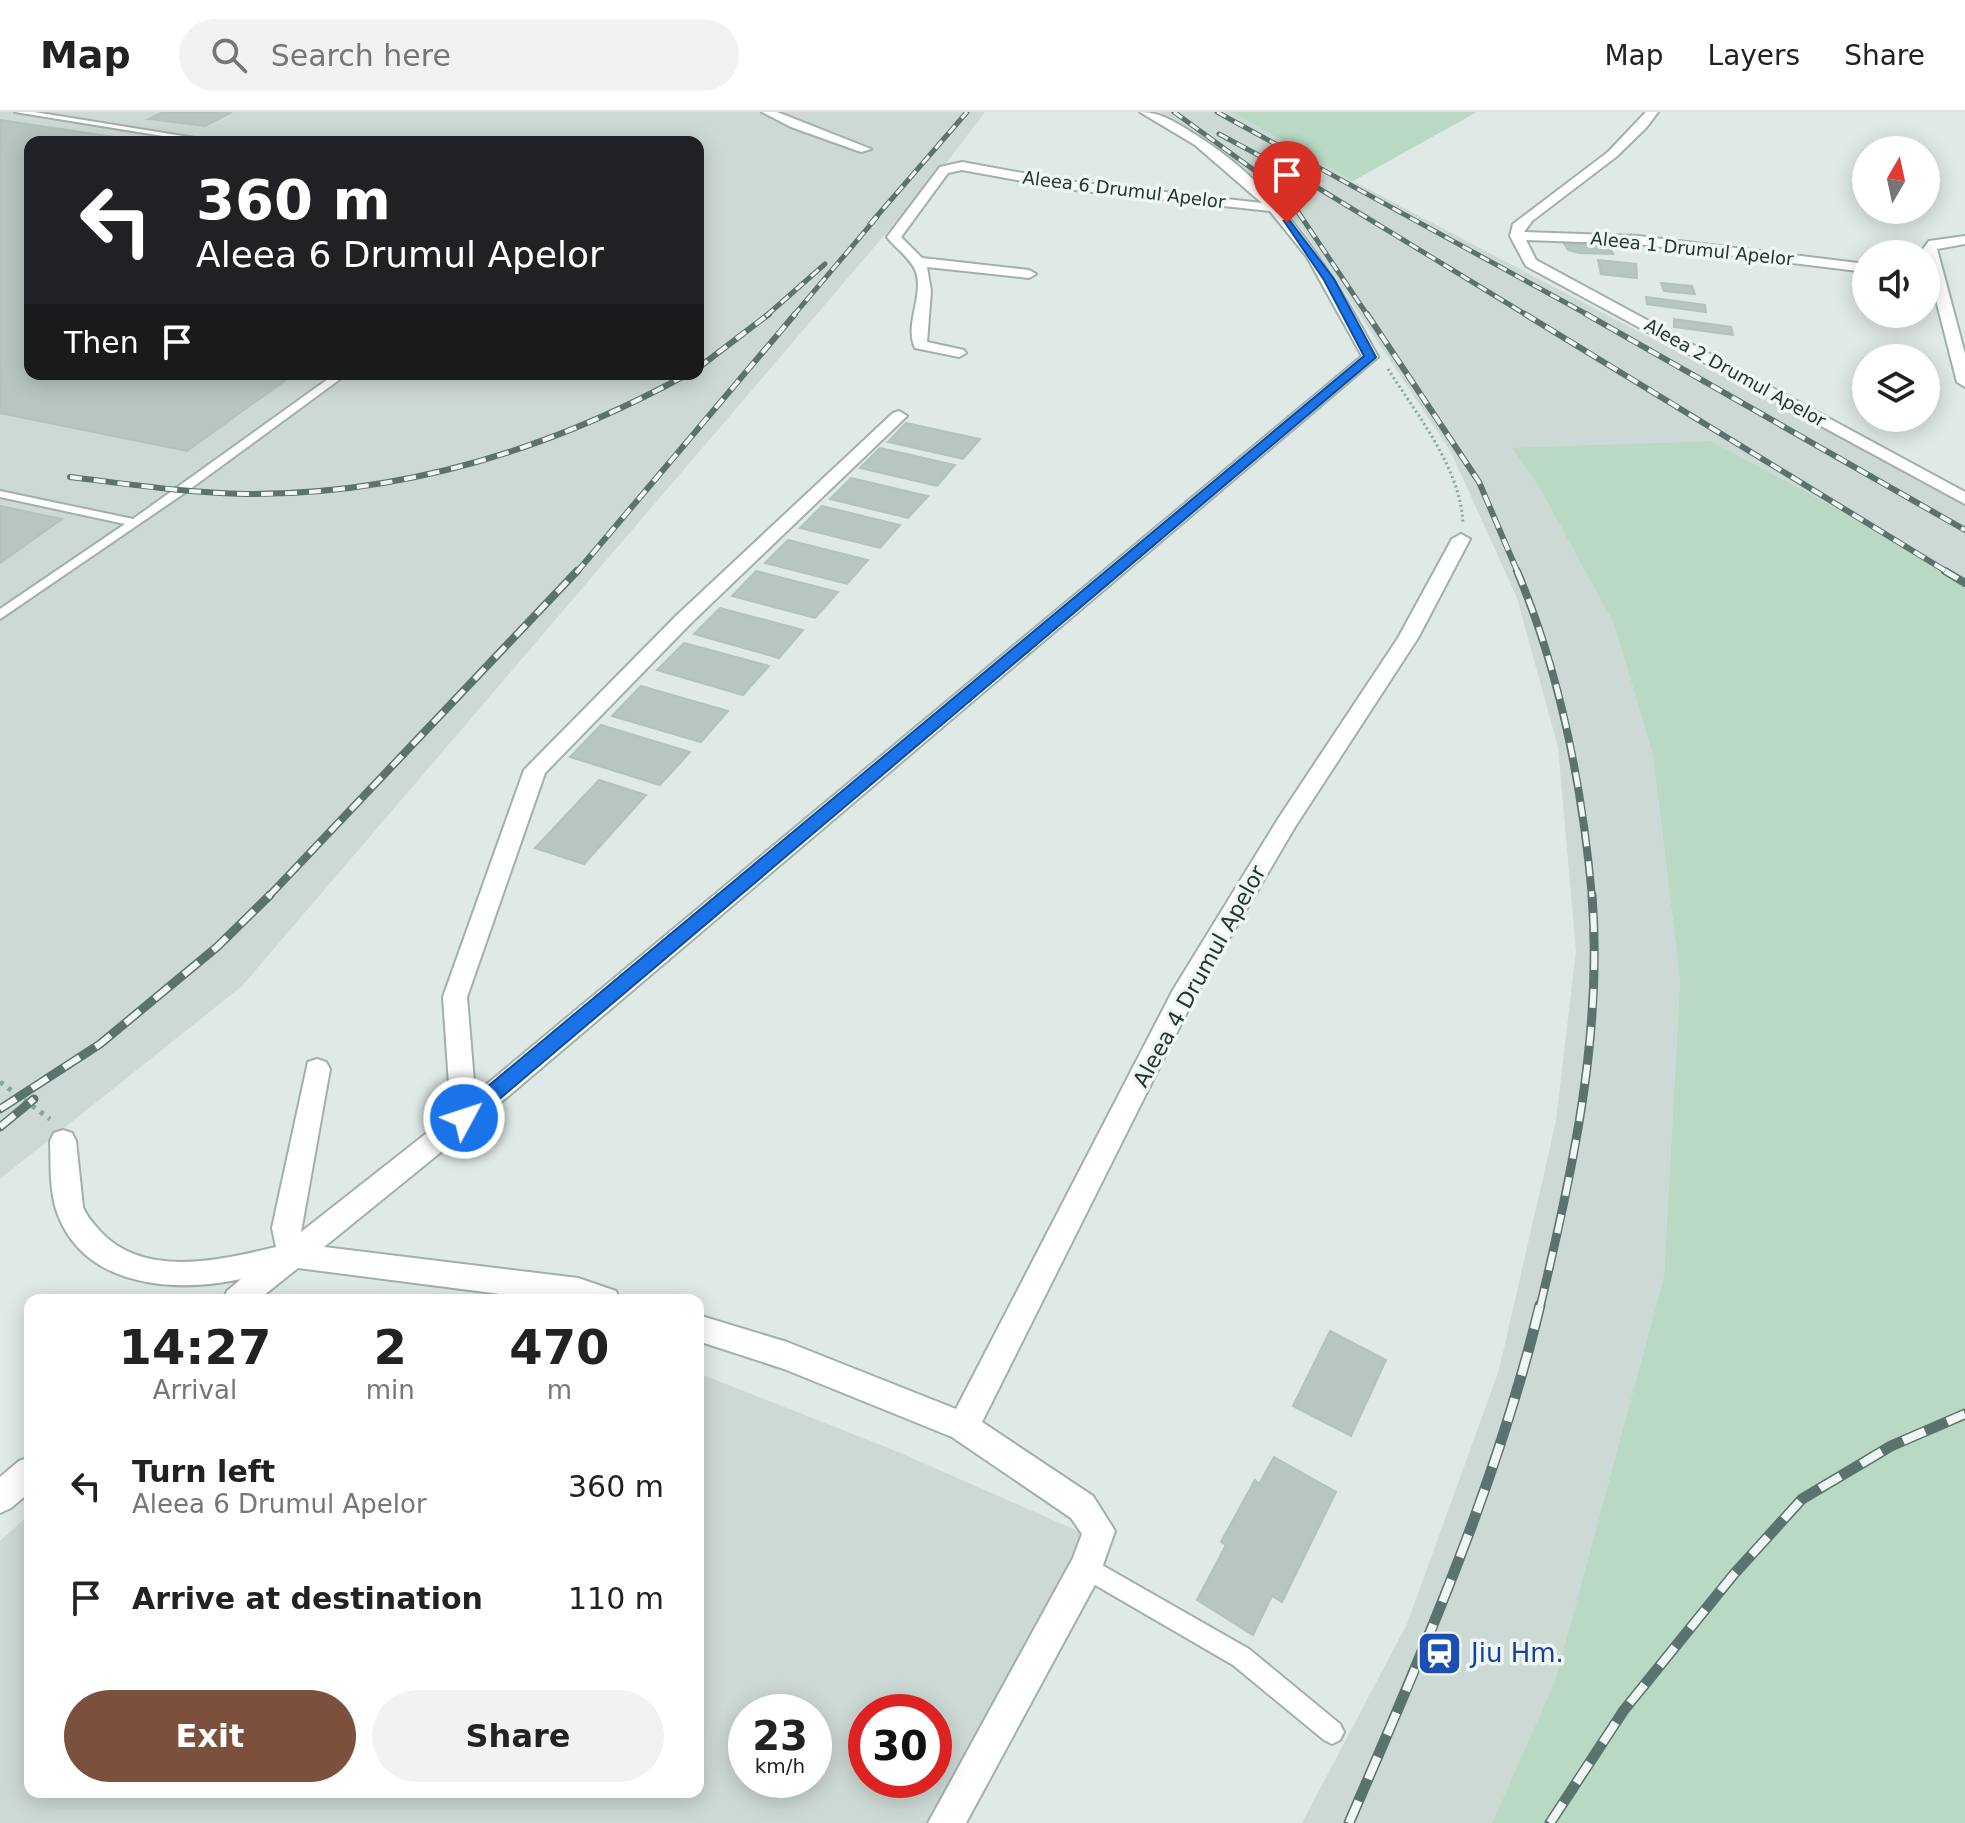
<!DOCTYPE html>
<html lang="en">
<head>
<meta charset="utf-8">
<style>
	body { margin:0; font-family:"DejaVu Sans",sans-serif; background:#f2f2f2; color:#222; height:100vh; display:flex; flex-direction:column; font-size:30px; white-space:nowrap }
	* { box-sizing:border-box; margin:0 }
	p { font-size:26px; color:#767676 }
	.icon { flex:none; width:44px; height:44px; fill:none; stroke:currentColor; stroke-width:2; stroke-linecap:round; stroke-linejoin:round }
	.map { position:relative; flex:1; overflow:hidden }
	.sheet { position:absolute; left:24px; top:1182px; width:680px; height:504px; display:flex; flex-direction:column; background:#fff; border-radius:16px; box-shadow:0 4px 20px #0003 }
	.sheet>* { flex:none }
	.guide { position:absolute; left:24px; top:24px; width:680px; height:244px; border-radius:16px; box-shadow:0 4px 20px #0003; background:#202124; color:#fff; overflow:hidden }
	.needle { width:52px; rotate:9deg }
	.controls { position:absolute; left:1852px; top:24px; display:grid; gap:16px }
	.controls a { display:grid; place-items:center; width:88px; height:88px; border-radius:50%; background:#fff; box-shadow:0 4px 20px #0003; font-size:40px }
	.speed { position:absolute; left:728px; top:1582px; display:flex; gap:16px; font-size:40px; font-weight:700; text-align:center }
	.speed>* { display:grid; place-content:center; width:104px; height:104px; border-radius:50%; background:#fff; box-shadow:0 4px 20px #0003; line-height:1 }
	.speed small { font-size:20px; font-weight:400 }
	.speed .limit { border:12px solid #d22; background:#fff; color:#111 }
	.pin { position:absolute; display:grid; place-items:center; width:68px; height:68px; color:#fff; margin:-82px -34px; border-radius:50% 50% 50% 0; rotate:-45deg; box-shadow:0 0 8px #0007 }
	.pin .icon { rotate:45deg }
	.me { position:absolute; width:88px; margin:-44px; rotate:50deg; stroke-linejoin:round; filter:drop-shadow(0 0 6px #0008) }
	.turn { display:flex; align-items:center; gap:28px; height:168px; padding:0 40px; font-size:36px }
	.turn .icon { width:104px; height:104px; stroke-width:2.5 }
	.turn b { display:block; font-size:56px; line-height:68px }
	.then { display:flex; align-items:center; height:76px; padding:0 40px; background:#0003; gap:16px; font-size:30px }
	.eta { display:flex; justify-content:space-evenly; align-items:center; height:136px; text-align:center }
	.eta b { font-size:48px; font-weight:600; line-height:56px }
	.button { display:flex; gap:16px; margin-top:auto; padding:16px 40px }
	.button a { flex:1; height:92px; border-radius:48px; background:#7b513d; color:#fff; font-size:32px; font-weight:600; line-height:92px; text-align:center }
	.button a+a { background:#f2f2f2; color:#222 }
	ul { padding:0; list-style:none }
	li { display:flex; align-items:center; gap:24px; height:112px; padding:0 40px }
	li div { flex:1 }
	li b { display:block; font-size:30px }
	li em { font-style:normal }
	header { display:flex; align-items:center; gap:48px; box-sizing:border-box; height:112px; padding:0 40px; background:#fff; border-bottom:2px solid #e0e0e0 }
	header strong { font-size:38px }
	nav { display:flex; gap:44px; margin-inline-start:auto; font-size:28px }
	.search { width:560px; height:72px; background:#f2f2f2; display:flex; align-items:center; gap:20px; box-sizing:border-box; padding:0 28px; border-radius:44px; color:#767676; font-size:30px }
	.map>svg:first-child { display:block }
	.built { fill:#cdd9d4; fill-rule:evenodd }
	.green { fill:#b9d9c4 }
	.building { fill:#b7c6c1; stroke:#b2c2bc; stroke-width:2 }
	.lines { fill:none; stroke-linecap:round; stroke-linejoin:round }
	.service-casing { stroke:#a2b0ac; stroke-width:4 }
	.minor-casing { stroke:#a2b0ac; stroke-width:4 }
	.path-far1 { stroke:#81aaa1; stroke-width:3; stroke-dasharray:2 3; stroke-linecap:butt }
	.path { stroke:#81aaa1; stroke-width:5; stroke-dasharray:4 6; stroke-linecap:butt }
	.service { fill:#fff; fill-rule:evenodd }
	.minor { fill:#fff; fill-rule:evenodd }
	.rail-far4-casing { stroke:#5b736f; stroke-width:5 }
	.rail-far3-casing { stroke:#5b736f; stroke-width:6 }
	.rail-far2-casing { stroke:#5b736f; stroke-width:8 }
	.rail-far1-casing { stroke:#5b736f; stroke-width:9 }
	.rail-casing { stroke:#5b736f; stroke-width:11 }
	.rail-far4 { stroke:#eff6f3; stroke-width:3; stroke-dasharray:10; stroke-linecap:butt }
	.rail-far3 { stroke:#eff6f3; stroke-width:4; stroke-dasharray:12; stroke-linecap:butt }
	.rail-far2 { stroke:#eff6f3; stroke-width:5; stroke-dasharray:15; stroke-linecap:butt }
	.rail-far1 { stroke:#eff6f3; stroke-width:6; stroke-dasharray:19; stroke-linecap:butt }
	.rail { stroke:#eff6f3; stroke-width:8; stroke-dasharray:24; stroke-linecap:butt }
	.route { fill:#1a73e8; stroke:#114b97; stroke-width:2 }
	.labels { text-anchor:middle; stroke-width:7; stroke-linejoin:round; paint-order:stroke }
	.far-street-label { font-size:18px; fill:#213733; stroke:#eff6f3 }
	.street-label { font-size:22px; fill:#213733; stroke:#eff6f3 }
	.near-transit-label { font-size:26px; fill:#164399; stroke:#eff6f3; text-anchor:start }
</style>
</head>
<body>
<header>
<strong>Map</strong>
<div class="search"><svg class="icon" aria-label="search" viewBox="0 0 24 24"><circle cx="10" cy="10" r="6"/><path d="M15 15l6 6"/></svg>Search here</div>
<nav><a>Map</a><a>Layers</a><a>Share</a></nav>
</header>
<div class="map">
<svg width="1965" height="1711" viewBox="0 0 1965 1711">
	<rect width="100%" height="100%" fill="#dfe9e5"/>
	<g class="built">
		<path d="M0,0H985L947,50L242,874L0,1067ZM30,30H698V262H30Z"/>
		<path d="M1159,0H1232L1353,69L1965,392V465L1711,329L1513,337L1539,375L1614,512L1653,644L1680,868L1664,1164L1555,1569L1492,1711H1302L1407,1512L1499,1258L1556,1009L1576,839L1558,635L1517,486L1451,340L1304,119L1202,27Z"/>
		<path d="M698,1261L896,1339L1087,1423L928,1711H0V1429L30,1402V1680H698ZM746,1600H814V1668H746ZM866,1600H934V1668H866Z"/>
	</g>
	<g class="green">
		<path d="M1232,0H1477L1353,69Z"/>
		<path d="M1711,329L1965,465V1711H1492L1555,1569L1664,1164L1680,868L1653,644L1614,512L1539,375L1512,336Z"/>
	</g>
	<g class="building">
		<path d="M163,0H232L205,14L149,7Z"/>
		<path d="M0,8L148,30H30V262H294L187,339L0,301Z"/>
		<path d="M1564,131L1610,134L1613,142L1579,141L1568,138Z"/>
		<path d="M1598,148L1636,152L1637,166L1601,162Z"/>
		<path d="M1661,171L1692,174L1695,182L1664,179Z"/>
		<path d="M1646,185L1705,193L1706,200L1647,192Z"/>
		<path d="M1674,207L1731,215L1733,223L1674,215Z"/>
		<path d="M906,311L980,327L963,347L888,330Z"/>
		<path d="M880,336L955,353L937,374L860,356Z"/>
		<path d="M851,366L928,384L908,406L830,387Z"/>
		<path d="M0,394L62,407L0,451Z"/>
		<path d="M822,394L900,413L880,436L800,416Z"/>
		<path d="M788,428L868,448L847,472L765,451Z"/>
		<path d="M756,459L838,480L815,506L732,484Z"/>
		<path d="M720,496L803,518L779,546L694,522Z"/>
		<path d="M684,531L769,554L743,583L657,558Z"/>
		<path d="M641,574L728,599L701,630L612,604Z"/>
		<path d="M601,613L690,640L660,673L570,645Z"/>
		<path d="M599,668L646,683L584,752L535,736Z"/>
		<path d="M1330,1219L1386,1248L1351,1324L1293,1294Z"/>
		<path d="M1274,1345L1336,1380L1282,1490L1272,1484L1253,1523L1197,1488L1226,1433L1221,1430L1255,1368L1259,1372Z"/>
	</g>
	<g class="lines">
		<defs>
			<g id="service">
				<path d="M15,0H34L220,30H200Z"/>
				<path d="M335,262H347L186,380L0,507V497L125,412L0,385V379L133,407Z"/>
				<path d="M1086,1444L1249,1537L1340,1612L1344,1620L1340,1628L1332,1632L1324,1628L1233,1553L1078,1463L1075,1455L1078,1447Z"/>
			</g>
			<g id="minor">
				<path d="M762,0H777L871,37L861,40L791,15Z"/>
				<path d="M1140,0C1162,0 1178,12 1196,23C1281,76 1332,159 1378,245L473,1014L324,1135L578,1166L616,1179L620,1188H548L298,1156L258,1188H223L227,1179L241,1167C176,1181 86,1176 58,1103C49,1080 51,1053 50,1029L54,1021L63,1018L72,1021L76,1029L83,1095C87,1105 93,1111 100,1119C144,1167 221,1148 276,1135L272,1116L308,950L317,947L326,950L330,957L301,1120L451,1002L443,885L524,658L676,504L893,301L899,299L907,304L690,512L545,661L467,885L475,982L1362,244L1307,145L1270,99L1066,77L962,58L948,61L901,125L922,146L1029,158L1036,162L1029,166L927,155L931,179L927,230L964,238L966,241L959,245L915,236C904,212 924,185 916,160C911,146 896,137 887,125L940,55L962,50L1066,69L1262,91L1195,33Z"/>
				<path d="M1646,0H1658L1646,16L1616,45L1532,109L1524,120L1638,124L1866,152V160L1638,132L1526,128L1536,148L1965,380V392L1526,154L1510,124L1513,112L1608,40Z"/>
				<path d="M1965,124V132L1937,137L1965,242V275L1957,270L1923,137L1929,129Z"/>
				<path d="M1461,422L1470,427L1418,526L1295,715L1193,888L982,1310L1093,1384L1115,1419L1098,1467L966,1711H928L1073,1446L1082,1422L1071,1406L952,1325L784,1257L698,1229V1203L787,1230L956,1297L1173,878L1278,707L1398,526L1452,427Z"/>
				<path d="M30,1345V1380L11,1396L0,1401V1365L19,1349Z"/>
			</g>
		</defs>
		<use href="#service" class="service-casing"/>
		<use href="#minor" class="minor-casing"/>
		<path class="path-far1" d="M1388,257C1417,303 1460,355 1463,411"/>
		<path class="path" d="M0,970L50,1007"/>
		<use href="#service" class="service"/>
		<use href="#minor" class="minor"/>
		<defs>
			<g id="rail-far4">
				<path d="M1174,0L1258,61L1298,100L1368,204"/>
				<path d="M1217,0L1590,204"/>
				<path d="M1219,22L1305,68L1528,204"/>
				<path d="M870,112L967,0"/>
				<path d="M766,204L825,152"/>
				<path d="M793,204L877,105"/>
			</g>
			<g id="rail-far3">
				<path d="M1367,202L1479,370L1518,461"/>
				<path d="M1525,202L1949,461"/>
				<path d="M1586,202L1965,418"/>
				<path d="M698,256L769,202"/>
				<path d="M70,365C128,372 187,381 246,382C403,383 551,337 688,262"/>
				<path d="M576,461L795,202"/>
			</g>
			<g id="rail-far2">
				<path d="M1517,459C1561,563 1582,673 1592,785"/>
				<path d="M1945,459L1965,471"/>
				<path d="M268,785L577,459"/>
			</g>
			<g id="rail-far1">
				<path d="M0,997L100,932L217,835L270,783"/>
				<path d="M0,1015L34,987"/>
				<path d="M1540,1195C1572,1062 1603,921 1592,783"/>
			</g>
			<g id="rail">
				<path d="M1349,1711C1422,1542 1497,1372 1540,1193"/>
				<path d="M1550,1711L1624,1598L1734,1462L1802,1387L1891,1334L1965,1302"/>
			</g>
		</defs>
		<use href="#rail-far4" class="rail-far4-casing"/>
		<use href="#rail-far3" class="rail-far3-casing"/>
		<use href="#rail-far2" class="rail-far2-casing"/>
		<use href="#rail-far1" class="rail-far1-casing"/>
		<use href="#rail" class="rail-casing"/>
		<use href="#rail-far4" class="rail-far4"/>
		<use href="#rail-far3" class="rail-far3"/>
		<use href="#rail-far2" class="rail-far2"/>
		<use href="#rail-far1" class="rail-far1"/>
		<use href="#rail" class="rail"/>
	</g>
	<path class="route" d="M1284,109H1290L1334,167L1376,245L1374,247L471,1011H457L454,1006L457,1000L1364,244L1324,168Z"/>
	<defs>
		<symbol id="station-square" viewBox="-11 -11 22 22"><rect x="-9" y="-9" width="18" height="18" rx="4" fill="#1a4fb4" stroke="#eff6f3"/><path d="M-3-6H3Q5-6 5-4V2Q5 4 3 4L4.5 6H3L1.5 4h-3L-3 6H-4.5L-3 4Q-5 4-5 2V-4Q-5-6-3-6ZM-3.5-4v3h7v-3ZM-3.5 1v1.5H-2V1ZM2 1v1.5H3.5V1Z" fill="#fff"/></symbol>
	</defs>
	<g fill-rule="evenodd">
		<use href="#station-square" x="1414" y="1516" width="51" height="51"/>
	</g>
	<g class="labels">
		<g class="far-street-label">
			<text transform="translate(1124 78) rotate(7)" y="6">Aleea 6 Drumul Apelor</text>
			<text transform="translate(1692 137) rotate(6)" y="6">Aleea 1 Drumul Apelor</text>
			<text transform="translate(1735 261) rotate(29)" y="6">Aleea 2 Drumul Apelor</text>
		</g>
		<g class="street-label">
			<text transform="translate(1199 864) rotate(-61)" y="8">Aleea 4 Drumul Apelor</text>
		</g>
		<g class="near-transit-label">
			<text x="1471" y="1550">Jiu Hm.</text>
		</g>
	</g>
</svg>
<div class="controls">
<a><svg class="needle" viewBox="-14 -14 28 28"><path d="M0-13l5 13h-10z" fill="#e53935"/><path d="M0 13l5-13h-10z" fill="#767676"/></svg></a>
<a><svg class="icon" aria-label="sound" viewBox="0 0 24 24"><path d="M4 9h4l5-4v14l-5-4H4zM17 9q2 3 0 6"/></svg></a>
<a><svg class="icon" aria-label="layers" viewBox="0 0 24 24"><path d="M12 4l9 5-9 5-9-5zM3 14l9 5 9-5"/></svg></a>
</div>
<div class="speed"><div>23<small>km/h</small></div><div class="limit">30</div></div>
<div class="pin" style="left:1287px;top:111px;background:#d93025"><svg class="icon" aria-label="arrive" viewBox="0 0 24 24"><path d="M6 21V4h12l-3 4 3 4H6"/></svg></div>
<svg class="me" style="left:464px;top:1006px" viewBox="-20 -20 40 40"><circle r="17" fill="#1a73e8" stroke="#fff" stroke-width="3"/><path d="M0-11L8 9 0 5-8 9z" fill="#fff"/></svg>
<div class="guide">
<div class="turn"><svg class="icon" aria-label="left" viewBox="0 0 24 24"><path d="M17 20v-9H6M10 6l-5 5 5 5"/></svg><div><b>360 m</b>Aleea 6 Drumul Apelor</div></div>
<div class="then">Then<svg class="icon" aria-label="arrive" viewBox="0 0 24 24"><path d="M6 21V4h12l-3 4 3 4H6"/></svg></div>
</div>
<section class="sheet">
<div class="eta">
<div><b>14:27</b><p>Arrival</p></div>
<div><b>2</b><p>min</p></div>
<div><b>470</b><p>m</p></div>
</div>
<ul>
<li><svg class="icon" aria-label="left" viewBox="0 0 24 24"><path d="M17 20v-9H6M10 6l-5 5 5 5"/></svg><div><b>Turn left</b><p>Aleea 6 Drumul Apelor</p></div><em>360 m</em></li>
<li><svg class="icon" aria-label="arrive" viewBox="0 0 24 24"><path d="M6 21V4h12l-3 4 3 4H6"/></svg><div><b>Arrive at destination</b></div><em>110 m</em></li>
</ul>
<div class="button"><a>Exit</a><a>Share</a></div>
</section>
</div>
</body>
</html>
